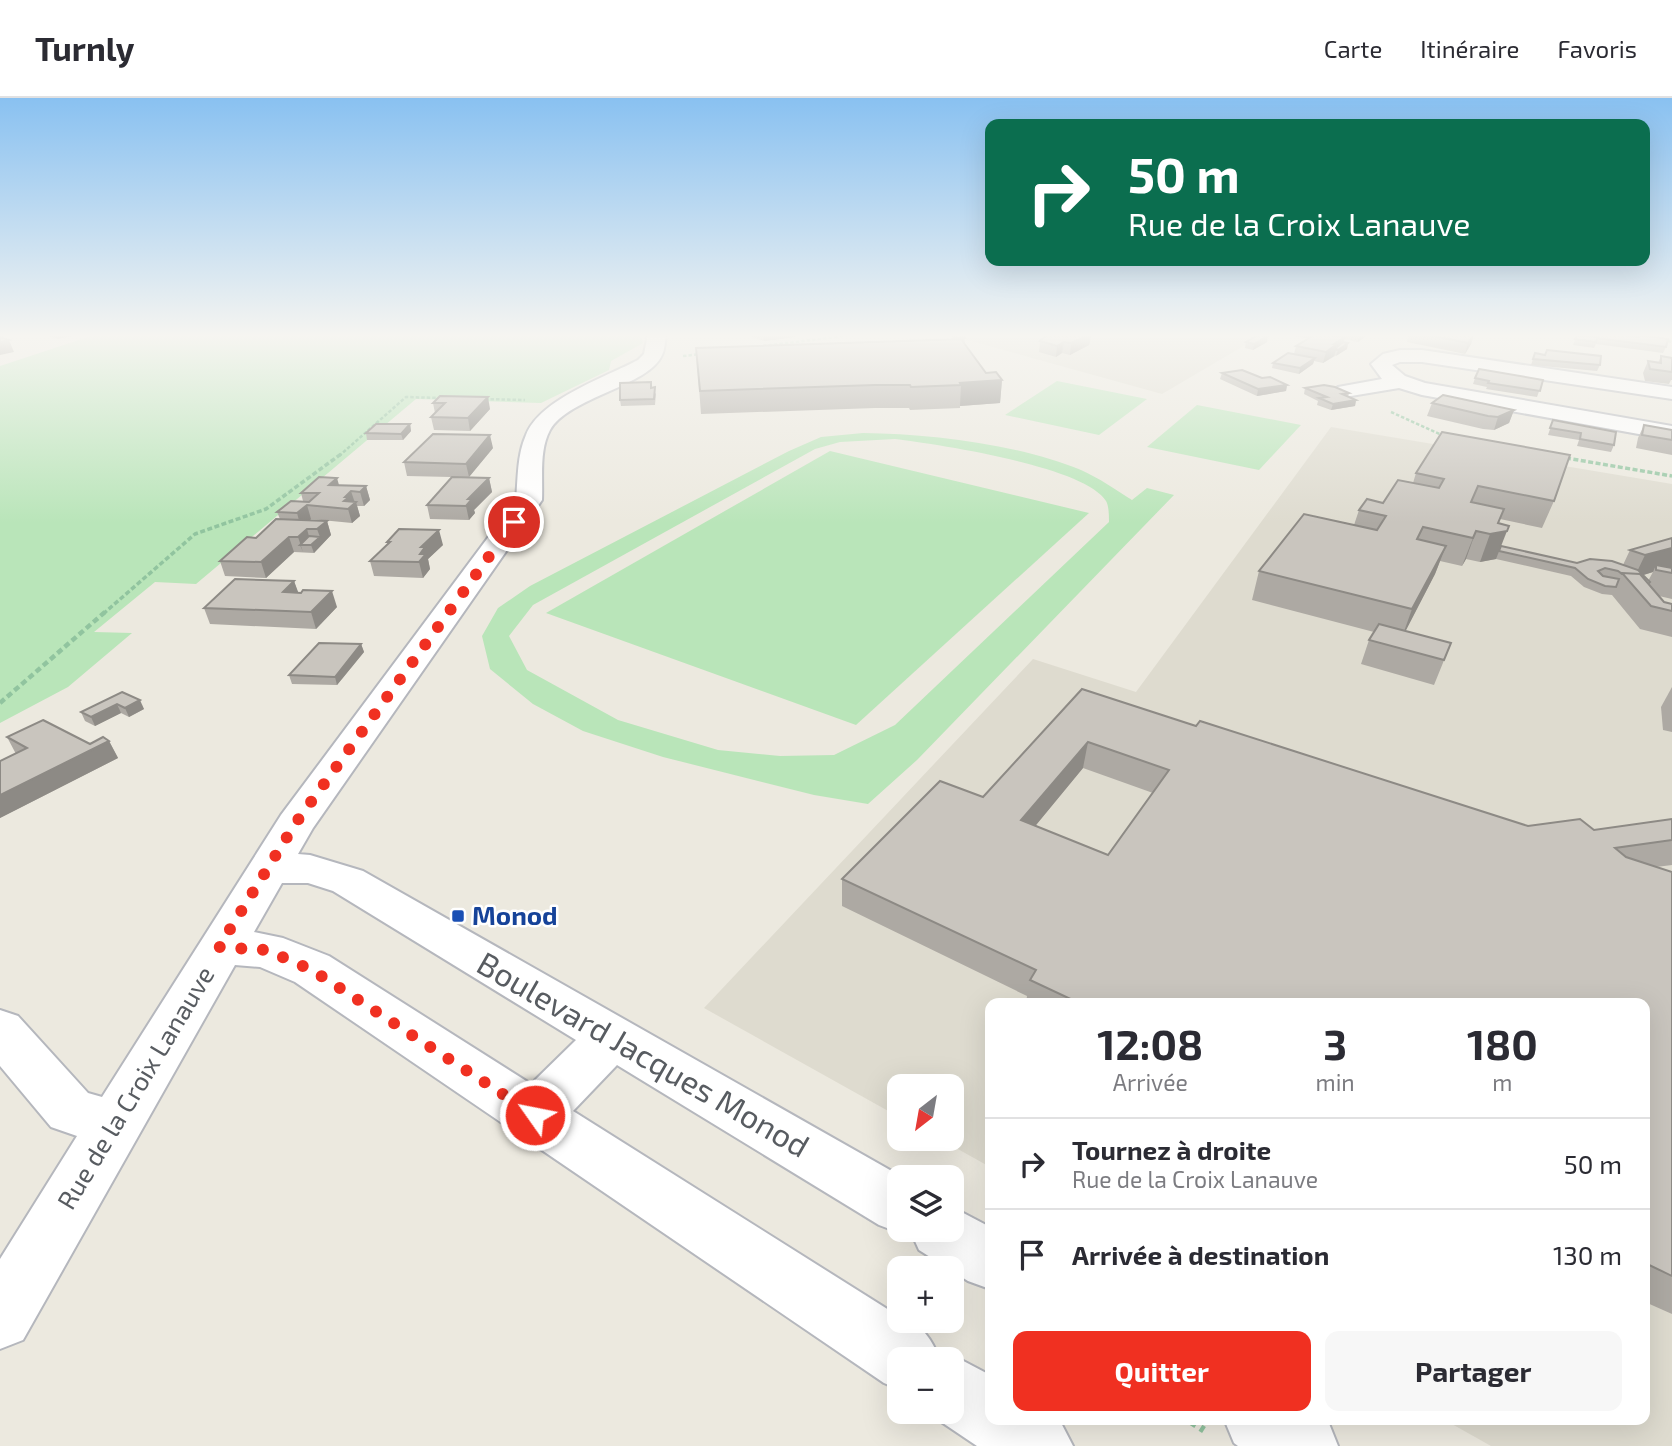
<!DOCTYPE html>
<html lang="fr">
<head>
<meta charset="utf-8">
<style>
	body { margin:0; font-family:"Exo 2",sans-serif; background:#f7f7f7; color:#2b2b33; height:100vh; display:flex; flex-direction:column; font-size:26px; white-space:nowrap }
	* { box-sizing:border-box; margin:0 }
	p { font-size:23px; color:#7c7c81 }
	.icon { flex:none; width:38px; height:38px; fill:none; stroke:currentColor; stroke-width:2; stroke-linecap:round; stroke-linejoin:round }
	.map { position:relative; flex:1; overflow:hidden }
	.details { position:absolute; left:985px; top:900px; width:665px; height:427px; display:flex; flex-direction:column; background:#fff; border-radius:14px; box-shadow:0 7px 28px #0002 }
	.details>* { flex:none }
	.hud { position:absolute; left:985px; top:21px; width:665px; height:147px; border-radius:14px; box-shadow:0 7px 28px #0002; background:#0b6e4f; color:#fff; overflow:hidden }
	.needle { width:46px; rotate:211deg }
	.controls { position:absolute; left:887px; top:976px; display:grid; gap:14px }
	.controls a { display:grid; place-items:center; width:77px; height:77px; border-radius:14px; background:#fff; box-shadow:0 7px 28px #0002; font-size:35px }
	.pin { position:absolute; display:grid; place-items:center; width:60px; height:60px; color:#fff; margin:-30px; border:4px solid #fff; border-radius:50%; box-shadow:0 2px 7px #0007 }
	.me { position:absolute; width:77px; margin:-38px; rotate:303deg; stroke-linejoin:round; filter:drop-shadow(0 0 5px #0008) }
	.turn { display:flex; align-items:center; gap:24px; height:147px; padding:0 28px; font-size:32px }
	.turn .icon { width:91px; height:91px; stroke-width:2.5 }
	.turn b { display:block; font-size:49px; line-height:60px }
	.eta { display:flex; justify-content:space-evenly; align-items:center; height:119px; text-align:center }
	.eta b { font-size:42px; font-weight:700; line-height:49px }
	.button { display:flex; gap:14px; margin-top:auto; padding:14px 28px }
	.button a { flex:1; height:80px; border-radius:14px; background:#f03021; color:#fff; font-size:28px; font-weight:700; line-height:80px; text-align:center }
	.button a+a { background:#f7f7f7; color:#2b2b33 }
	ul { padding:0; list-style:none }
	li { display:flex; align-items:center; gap:21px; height:91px; padding:0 28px; border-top:2px solid #e1e1e2 }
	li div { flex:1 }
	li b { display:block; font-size:26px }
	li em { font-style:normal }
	header { display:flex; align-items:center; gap:42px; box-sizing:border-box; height:98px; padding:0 35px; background:#fff; border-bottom:2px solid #e1e1e2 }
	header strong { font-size:33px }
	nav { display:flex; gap:38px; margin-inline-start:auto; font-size:24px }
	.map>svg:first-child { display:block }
	.education { fill:#dedbcf }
	.green { fill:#b9e5b9; fill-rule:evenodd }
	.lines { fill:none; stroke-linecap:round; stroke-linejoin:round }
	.minor-casing { stroke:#b5b7bd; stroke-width:4 }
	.path-far3 { stroke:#91c49f; stroke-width:2.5; stroke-dasharray:3.5 2; stroke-linecap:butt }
	.path-far2 { stroke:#91c49f; stroke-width:3.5; stroke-dasharray:5 2.5; stroke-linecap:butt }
	.path-far1 { stroke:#91c49f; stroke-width:4.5; stroke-dasharray:6 3.5; stroke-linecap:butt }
	.path { stroke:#91c49f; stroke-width:7; stroke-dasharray:11 5; stroke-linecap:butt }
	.minor { fill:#fff; fill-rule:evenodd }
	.wall { fill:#ada9a3; fill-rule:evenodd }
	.shaded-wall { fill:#8d8a85 }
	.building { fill:#c9c5be; stroke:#8d8a85; stroke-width:2; fill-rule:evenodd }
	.route { stroke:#f03021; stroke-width:12; stroke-dasharray:0 21.6 }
	.transit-dot { fill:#1a4fb4; stroke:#fff; stroke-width:2.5 }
	.labels { text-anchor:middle; stroke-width:5; stroke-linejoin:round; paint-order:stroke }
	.transit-label { font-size:26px; font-weight:bold; fill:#164399; stroke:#fff; text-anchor:start }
	.street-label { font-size:26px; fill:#585c61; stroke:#fff }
	.near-street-label { font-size:32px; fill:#585c61; stroke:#fff }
</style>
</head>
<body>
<header>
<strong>Turnly</strong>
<nav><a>Carte</a><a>Itinéraire</a><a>Favoris</a></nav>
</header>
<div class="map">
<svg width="1672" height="1348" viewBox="0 0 1672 1348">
	<rect width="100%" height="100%" fill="#ece9df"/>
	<g class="education">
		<path d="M946,236H1264L1162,296Z"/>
		<path d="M1331,329L1672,386V1348H1491L1443,1321H1645V905H990V1069L940,1041H952V989H900L899,1019L704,910L1033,561L1136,594Z"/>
	</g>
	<g class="green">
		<path d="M97,236H641L643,245L611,263L609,272L541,305L416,301L196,486L155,484L94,534L132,535L68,589L0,625V268Z"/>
		<path d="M1057,283L1147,301L1099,337L1005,317Z"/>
		<path d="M1197,307L1301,327L1259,372L1147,349Z"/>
		<path d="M863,335C931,336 1018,346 1081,372C1099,380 1116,392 1132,402L1147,390L1174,397L917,662L868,706L814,697L663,659L583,633L533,606L490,571L482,538L498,510L530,488L789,353L821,339ZM895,341C936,346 1085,368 1106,403C1109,408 1109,418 1109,424L895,627L834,657L780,658L718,652L618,622L527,572L509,538L533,507L815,351L840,344Z"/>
		<path d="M830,353L1089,415L856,627L546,515Z"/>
	</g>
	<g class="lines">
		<defs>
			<g id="minor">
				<path d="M648,236H666C665,243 665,251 662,257C649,288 569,299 550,332C539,352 543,380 542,402L313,730L298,756L310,757L363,773L904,1080H900V1132H907L900,1135L879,1127L617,967L573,1013L900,1219V1223C922,1223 933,1244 940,1262H900V1292L884,1285L295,884L260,869L235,867L23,1242L0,1251V1161L77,1038L51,1029L0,968V912L18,918L88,995L102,999L281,717L516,402C518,380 517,357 526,337C540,301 606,279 638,262L644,256ZM282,785H308L333,793L576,942L531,986L329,858L283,840L254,834Z"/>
				<path d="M1400,252H1422L1672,289V301L1422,264H1400L1392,267L1405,278L1425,285L1672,328V342L1422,297L1399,290L1345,299L1338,297L1335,293L1338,289L1382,281L1371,266L1383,256Z"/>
				<path d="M952,1109L990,1129V1191L968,1183L919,1152L910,1132H952Z"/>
				<path d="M952,1257L990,1277V1321H1059L1073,1348H977L928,1315L952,1314V1262H942Z"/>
				<path d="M1224,1321H1324L1328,1323L1338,1348H1238L1234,1345Z"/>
			</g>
		</defs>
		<use href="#minor" class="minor-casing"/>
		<g class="path-far3">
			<path d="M1647,236L1672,244"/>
			<path d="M763,248L860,236"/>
			<path d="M683,258L702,256"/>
			<path d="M485,301L525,302"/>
			<path d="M1391,314L1444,338"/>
			<path d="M339,358L406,299L441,300"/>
		</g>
		<g class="path-far2">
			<path d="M1566,360L1672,378"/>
			<path d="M103,516L195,436L266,411L341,356"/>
		</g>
		<path class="path-far1" d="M0,605L105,514"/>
		<path class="path" d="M1187,1321L1204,1332"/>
		<use href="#minor" class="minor"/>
	</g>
	<g class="wall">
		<path d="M40,236H82L57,241Z"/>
		<path d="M748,236H795V239L764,243L754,240Z"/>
		<path d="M952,236L965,240V246L986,275L1002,282L1000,305L960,308V310L910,312L909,310H875L701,316L696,250L952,241Z"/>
		<path d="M1045,236L1093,237L1091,239L1089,247L1070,257L1062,255L1056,259L1039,254L1040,243L1045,239Z"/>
		<path d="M1282,236H1366L1365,239L1358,244L1344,241L1343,245H1348L1347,251L1323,265L1314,263L1313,266L1299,276L1272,270L1273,265L1294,256L1296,248L1312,239L1304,240Z"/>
		<path d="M1409,236H1474L1471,246L1465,256L1407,244Z"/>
		<path d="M1577,237L1597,239L1666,249L1663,255L1596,246L1594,250L1573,247Z"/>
		<path d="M1246,244H1267L1253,252L1245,250Z"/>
		<path d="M1535,255L1545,257L1600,267L1597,273L1531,267Z"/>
		<path d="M1661,258L1672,259V282H1671L1669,286L1645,283L1643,275L1648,263L1658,265Z"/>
		<path d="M1222,275L1262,280L1287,287L1286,293L1257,298L1220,281Z"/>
		<path d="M1475,280L1543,282L1537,299L1486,291L1487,289L1473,286Z"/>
		<path d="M651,284V290L656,296L655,307L621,308L620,302Z"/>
		<path d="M1305,290L1349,295L1348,299L1356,302L1355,308L1331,312L1317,307L1318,303L1304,296Z"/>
		<path d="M440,298L490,311L470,333L434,332L431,319L435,315L433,305Z"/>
		<path d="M1432,305L1514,312L1509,325L1494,332L1483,331L1427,318Z"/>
		<path d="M1553,322L1614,347L1611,354L1577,348L1579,342L1548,337Z"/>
		<path d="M410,326L411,333L403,342H367L366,335Z"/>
		<path d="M1644,327L1672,332V357L1636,350L1638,340Z"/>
		<path d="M493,350L469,379L489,380L492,394L474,412L475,415L469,422L430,421L427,407L451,379L407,378L404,364Z"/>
		<path d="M1416,375L1554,403L1542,430L1500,421L1498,425L1501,448L1577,465L1623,467L1630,452L1672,440L1670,469L1672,470V501L1659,498L1664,504L1672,506V539L1640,531L1612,497L1602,496L1584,489L1571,478L1496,461L1480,464L1466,461L1462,468L1440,463L1435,476L1405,533L1451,545L1434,587L1361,566L1369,542L1374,534L1252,502L1259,473L1354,427L1359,412L1383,405L1413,385ZM1653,474L1648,483L1643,477Z"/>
		<path d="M339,387L366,388L370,402L364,408H357L360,418L352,425L311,421L310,422L327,423L331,437L314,455L294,454L266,480L225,478L220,463L256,440L280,421L277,414L303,403L301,395Z"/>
		<path d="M387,444L443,447L428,461L430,471L423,480L374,478L370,463L388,446Z"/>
		<path d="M294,483L298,495L337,509L316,531L210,526L204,510Z"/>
		<path d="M361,546L364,554L337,587L292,586L289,577Z"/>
		<path d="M1672,589V634L1663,632L1661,609Z"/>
		<path d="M1082,591L1196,628L1528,728L1594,732L1672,721V767L1656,769L1672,774V1216L1645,1204V905H1026L1027,898L842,808V781L983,699ZM1083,670L1153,695L1108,757L1035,728Z"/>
		<path d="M122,594L144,611L129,619L121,615L95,628L85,623L81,614Z"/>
		<path d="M7,639L90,646L109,643L118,660L0,720V663L16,656Z"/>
	</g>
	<g class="shaded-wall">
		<path d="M55,236H82L57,241Z"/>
		<path d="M763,236H795V239L764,243Z"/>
		<path d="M1082,236H1100L1093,237L1091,239L1089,247L1070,257L1071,245Z"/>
		<path d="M1305,236H1323V237L1304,240Z"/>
		<path d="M1360,236H1366L1365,239L1358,244Z"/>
		<path d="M1474,236L1471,246L1465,256L1468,245Z"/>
		<path d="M1268,238L1267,244L1253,252L1254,246Z"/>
		<path d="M1345,239L1342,250L1348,245L1347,251L1336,258L1338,252H1336L1334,258L1323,265L1326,254L1334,246Z"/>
		<path d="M9,242L14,254L0,257V244Z"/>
		<path d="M1064,244L1062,255L1056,259L1057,248Z"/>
		<path d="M1315,260L1313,266L1299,276L1300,270Z"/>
		<path d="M1002,282L1000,305L960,308L961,287L960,285Z"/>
		<path d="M1287,287L1286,293L1257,298L1258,291Z"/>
		<path d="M488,299L490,311L470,333L468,320Z"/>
		<path d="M1356,302L1355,308L1331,312L1333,306Z"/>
		<path d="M1514,312L1509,325L1494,332L1498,319Z"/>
		<path d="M410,326L411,333L403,342L401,336Z"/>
		<path d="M490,337L493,350L469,379L466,366Z"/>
		<path d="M337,380L341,394L329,387Z"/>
		<path d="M489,380L492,394L474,412L475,415L469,422L466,408L468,401Z"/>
		<path d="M366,388L370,402L364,408L360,394Z"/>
		<path d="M351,393L355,405L356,404L360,418L352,425L348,411H347L345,399Z"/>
		<path d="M307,407L311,421L301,430L297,415Z"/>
		<path d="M327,423L331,437L314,455L311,447L320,439L317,431Z"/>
		<path d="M307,431L311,446L300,447L303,454L298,439Z"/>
		<path d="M439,432L443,447L428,461L430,471L423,480L419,464L421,449Z"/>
		<path d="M1476,433L1466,461L1462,468L1473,440Z"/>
		<path d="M1507,433L1496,461L1480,464L1490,436Z"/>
		<path d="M289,439L294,454L266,480L261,464Z"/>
		<path d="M1446,448L1435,476L1401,542L1412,511Z"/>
		<path d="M1672,450V469L1659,473L1656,467L1653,474L1634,480L1645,457Z"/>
		<path d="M294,483L300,499L283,494Z"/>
		<path d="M332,493L337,509L316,531L311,514Z"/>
		<path d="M361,546L364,554L337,587L335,579Z"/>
		<path d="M140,602L144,611L129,619L125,610Z"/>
		<path d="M117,606L121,615L95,628L91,619Z"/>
		<path d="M109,643L118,660L0,720V697Z"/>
		<path d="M1088,644L1083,670L1018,749L1021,722Z"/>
	</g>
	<g class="building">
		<path d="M952,236H962L965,240H955Z"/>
		<path d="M1047,236H1091L1071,245L1064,244L1057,248L1040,243L1048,236Z"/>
		<path d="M1260,236L1268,238L1254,246L1246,244Z"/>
		<path d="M1316,236H1327L1345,239L1334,246H1337L1326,254L1296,248Z"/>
		<path d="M1424,236H1474L1468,245Z"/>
		<path d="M1599,236H1615L1639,239L1640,237L1668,241L1666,249L1597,240L1596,244L1575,241L1577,237L1598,239Z"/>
		<path d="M0,239L9,242L0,244Z"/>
		<path d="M961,241L986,275L996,274L1002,282L960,285L961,287L911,289L910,287H875L700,293L696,250Z"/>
		<path d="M1343,244L1348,245L1338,252H1336L1337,249Z"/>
		<path d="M1547,252L1601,258L1600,267L1533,261L1535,255L1545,257Z"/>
		<path d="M1288,255L1315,260L1300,270L1273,265Z"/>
		<path d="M1661,258L1672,260V274L1650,271L1648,263L1661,265Z"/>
		<path d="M1479,271L1543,282L1540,293L1488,285L1489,283L1475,280Z"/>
		<path d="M1242,272L1262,280L1270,279L1287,287L1258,291L1222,275Z"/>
		<path d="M651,284V290L655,289L654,301L620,302V285Z"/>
		<path d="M1324,287L1335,289L1349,295L1342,296L1356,302L1333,306L1319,300L1327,299L1305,290Z"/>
		<path d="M1443,297L1514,312L1498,319L1488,318L1432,305Z"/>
		<path d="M440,298L488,299L468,320L431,319L445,305H433Z"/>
		<path d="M1553,322L1616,334L1614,347L1580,341L1581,335L1550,330Z"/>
		<path d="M376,326H410L401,336L366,335Z"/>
		<path d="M1644,327L1672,332V342L1642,337Z"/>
		<path d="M1442,334L1570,357L1554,403L1478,388L1471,404L1504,411L1498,425L1509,428L1507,433L1490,436L1476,433L1473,440L1423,429L1417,441L1446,448L1412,511L1259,473L1304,416L1377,432L1386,418L1359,412L1367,401L1383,405L1398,382L1439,390L1444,381L1416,375Z"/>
		<path d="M433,336L490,337L466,366L404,364Z"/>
		<path d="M319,379L337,380L329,387L366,388L360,394L351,393L345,399H349L344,403L356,404L348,411L307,407L297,415L277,414L291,403L309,404L319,395H301Z"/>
		<path d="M452,379L489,380L468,401H472L466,408L427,407Z"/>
		<path d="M276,421L327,423L317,431H307L298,439H289L261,464L220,463L247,439L256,440Z"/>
		<path d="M399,431L439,432L421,449H425L420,456H426L419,464L370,463L390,444H387Z"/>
		<path d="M309,438L320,439L311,447H300Z"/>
		<path d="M1672,440V450L1645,457L1630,452Z"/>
		<path d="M1501,448L1577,465L1590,461L1612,463L1638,472L1650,484L1648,486L1640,476H1622L1618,473L1605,470L1598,473L1603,478L1619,481L1616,489L1605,488L1588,481L1575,470L1499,453Z"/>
		<path d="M1656,467L1672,470V475L1656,472Z"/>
		<path d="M1622,475L1640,476L1664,504L1672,506V513L1651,508Z"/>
		<path d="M235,481L294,483L283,494L301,495L303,492L332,493L311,514L204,510Z"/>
		<path d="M1379,526L1451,545L1444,562L1369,542Z"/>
		<path d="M319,545L361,546L335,579L289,577Z"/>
		<path d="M1082,591L1196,628L1200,623L1528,728L1580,721L1594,732L1672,721V742L1615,750L1626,759L1672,774V1178L1645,1165V905H1079L1030,882L1036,872L842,781L940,683L983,699ZM1088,644L1169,672L1108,757L1021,722Z"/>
		<path d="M122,594L140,602L125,610L117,606L91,619L81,614Z"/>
		<path d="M43,622L90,646L103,639L109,643L0,697V663L27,650L7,639Z"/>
	</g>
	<linearGradient id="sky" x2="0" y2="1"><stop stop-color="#89c1f1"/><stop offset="0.56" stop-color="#f6f5f1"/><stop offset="1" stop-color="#f6f5f1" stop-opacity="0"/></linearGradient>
	<rect width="1672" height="425" fill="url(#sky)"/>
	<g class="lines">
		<path class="route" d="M514,424L295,726L219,849L266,852L312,872L535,1017"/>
	</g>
	<rect class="transit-dot" x="451" y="811" width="14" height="14" rx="3.5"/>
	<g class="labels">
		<g class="transit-label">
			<text x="472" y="827">Monod</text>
		</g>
		<g class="street-label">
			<text transform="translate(136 990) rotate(-59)" y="9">Rue de la Croix Lanauve</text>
		</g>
		<g class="near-street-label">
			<text transform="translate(643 957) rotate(30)" y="11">Boulevard Jacques Monod</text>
		</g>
	</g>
</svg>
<div class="controls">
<a><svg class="needle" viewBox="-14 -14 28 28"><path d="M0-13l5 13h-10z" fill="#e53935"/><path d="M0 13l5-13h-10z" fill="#7c7c81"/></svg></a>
<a><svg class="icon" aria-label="layers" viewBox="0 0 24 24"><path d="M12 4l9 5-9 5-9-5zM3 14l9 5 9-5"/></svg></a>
<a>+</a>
<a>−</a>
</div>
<div class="pin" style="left:514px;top:424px;background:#d93025"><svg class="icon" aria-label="arrive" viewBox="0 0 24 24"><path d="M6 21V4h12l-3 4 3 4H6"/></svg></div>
<svg class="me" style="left:535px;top:1017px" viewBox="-20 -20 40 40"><circle r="17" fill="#f03021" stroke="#fff" stroke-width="3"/><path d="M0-11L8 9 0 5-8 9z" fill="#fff"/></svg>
<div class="hud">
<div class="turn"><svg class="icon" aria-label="right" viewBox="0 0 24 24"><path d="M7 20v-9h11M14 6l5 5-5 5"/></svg><div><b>50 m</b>Rue de la Croix Lanauve</div></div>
</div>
<section class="details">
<div class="eta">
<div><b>12:08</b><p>Arrivée</p></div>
<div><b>3</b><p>min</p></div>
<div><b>180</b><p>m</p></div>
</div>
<ul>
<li><svg class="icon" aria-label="right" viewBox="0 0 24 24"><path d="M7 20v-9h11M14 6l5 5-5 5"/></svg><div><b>Tournez à droite</b><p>Rue de la Croix Lanauve</p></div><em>50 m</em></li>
<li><svg class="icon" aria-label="arrive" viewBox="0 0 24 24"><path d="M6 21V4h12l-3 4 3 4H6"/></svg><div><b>Arrivée à destination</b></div><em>130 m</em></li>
</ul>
<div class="button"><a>Quitter</a><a>Partager</a></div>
</section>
</div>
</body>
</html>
